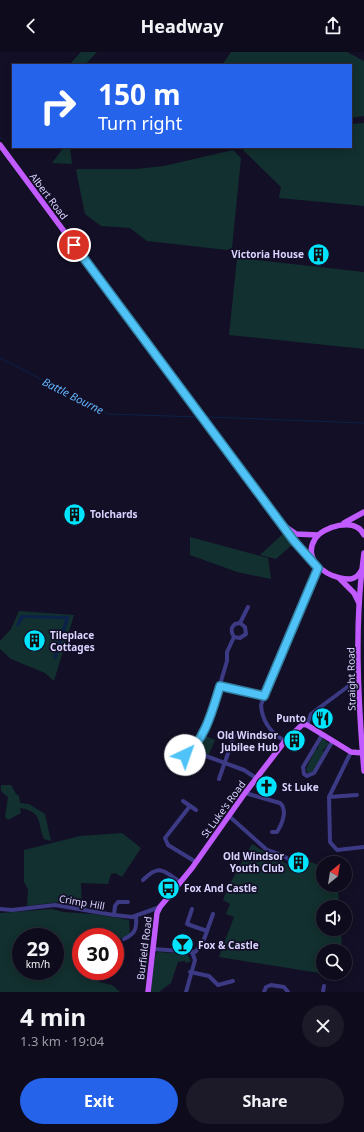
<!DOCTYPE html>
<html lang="en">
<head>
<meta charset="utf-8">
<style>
	body { margin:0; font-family:"Noto Sans",sans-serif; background:#1c1929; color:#f1f3f6; height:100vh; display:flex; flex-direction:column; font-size:15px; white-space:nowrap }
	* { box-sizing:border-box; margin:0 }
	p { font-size:13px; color:#9b9ba3 }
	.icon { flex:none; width:22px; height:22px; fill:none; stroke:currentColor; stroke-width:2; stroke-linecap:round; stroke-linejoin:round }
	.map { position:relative; height:940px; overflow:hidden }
	.panel { display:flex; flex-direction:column; background:#0e0b1c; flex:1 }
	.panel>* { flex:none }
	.guide { position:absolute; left:12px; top:12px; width:340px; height:84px; border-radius:0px; box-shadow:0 2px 10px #0003,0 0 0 1px #2e2b3b; background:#2563eb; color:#fff; overflow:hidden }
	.needle { width:26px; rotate:30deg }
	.controls { position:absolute; left:316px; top:804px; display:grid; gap:8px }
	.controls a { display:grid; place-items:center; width:36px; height:36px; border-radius:50%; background:#0e0b1c; box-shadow:0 2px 10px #0003,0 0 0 1px #2e2b3b; font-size:20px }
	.speed { position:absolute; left:12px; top:876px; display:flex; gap:8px; font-size:20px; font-weight:700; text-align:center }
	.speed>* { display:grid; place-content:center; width:52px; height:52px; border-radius:50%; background:#0e0b1c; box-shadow:0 2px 10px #0003,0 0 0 1px #2e2b3b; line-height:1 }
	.speed small { font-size:10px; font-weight:400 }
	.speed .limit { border:6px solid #d22; background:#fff; color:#111 }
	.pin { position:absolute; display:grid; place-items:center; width:34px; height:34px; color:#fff; margin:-17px; border:2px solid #fff; border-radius:50%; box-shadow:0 1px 4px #0007 }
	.me { position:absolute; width:44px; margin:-22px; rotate:42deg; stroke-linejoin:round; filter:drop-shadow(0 0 3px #0008) }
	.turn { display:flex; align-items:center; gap:14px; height:84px; padding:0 20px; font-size:18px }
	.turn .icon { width:52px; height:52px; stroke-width:2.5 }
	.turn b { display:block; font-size:28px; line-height:34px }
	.round { display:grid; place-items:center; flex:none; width:42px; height:42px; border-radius:21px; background:#1c1929 }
	.headline { display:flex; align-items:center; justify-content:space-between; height:68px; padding:0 20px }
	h1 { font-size:24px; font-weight:700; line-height:30px }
	.cta { display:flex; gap:8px; margin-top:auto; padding:8px 20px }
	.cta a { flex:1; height:46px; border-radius:24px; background:#2563eb; color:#fff; font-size:16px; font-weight:700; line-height:46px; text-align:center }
	.cta a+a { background:#1c1929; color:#f1f3f6 }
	header { display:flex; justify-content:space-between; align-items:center; height:52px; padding:0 20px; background:#0e0b1c; font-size:18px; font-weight:700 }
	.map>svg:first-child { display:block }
	.green { fill:#12302f; fill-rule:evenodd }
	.water { fill:#0c2248 }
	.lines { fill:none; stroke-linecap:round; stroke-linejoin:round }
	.stream { stroke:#0c2248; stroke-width:1 }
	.minor { stroke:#3d3a85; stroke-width:4 }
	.major { stroke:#c25bff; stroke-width:5.5 }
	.route-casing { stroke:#337fa1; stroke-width:10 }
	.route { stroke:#4fc3f7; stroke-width:7 }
	.labels { text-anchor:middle; stroke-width:3.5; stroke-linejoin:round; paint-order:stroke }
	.street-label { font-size:10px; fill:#d9d4ff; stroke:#130f26 }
	.poi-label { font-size:10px; font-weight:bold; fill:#d9d4ff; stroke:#130f26; text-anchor:start }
	.water-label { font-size:11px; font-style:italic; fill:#62b6ff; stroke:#130f26 }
</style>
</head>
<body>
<header><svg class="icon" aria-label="back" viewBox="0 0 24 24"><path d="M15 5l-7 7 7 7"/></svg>Headway<svg class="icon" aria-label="share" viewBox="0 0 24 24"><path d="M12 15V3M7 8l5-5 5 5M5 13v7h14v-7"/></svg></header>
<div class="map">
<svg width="364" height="940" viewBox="0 0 364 940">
	<rect width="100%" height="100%" fill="#130f26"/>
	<g class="green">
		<path d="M81,0H97L85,13H69Z"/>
		<path d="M231,0H347L364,9V64L351,66V13H222Z"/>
		<path d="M364,71V154L279,146L281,135L244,99L242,95H351V72Z"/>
		<path d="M64,95H70L72,112L52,111Z"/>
		<path d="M233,98L241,106L232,196L227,198L147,189L130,176L101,174L85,162L76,118L78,117H136L164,114Z"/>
		<path d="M237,206L364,220V297L229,283Z"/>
		<path d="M284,481L293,492L276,507L260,503Z"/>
		<path d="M190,485L268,506L271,527L237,520L190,503Z"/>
		<path d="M19,559L74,563L54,629L45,621L11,607L0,597V589L11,577Z"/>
		<path d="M201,682L215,688L209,702L210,704L197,697L196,694H198L204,684Z"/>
		<path d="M321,687H324L329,692L322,699L325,700L313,720L308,722L306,717L316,696L317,698Z"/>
		<path d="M1,733H11L16,742L19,744L20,751L29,752L45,762L51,789L44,787C37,772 44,760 20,756L21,761L8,768L5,765L8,745L1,739Z"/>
		<path d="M122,781L141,796L122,825L115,821L111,822L108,832L81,831L82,854L62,852L60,850L27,854L28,837L24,830V798L80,784Z"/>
		<path d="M252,792L265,800L266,798L272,804L299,818H302L308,809L323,815V833H338L339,855H323V877H341L342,899H323V921H344V925L219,905L234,865L226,862L230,852L223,848L228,835Z"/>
		<path d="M52,857L63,860L94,862L129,868L130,882L115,889V885H81V919H103L99,930L112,933L120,940H0V861ZM21,885H55V919H21Z"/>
		<path d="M159,900L187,902L191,909L187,911L184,909L178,910L171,931L159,940H149L155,906L156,901Z"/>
	</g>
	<path class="water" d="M20,563L70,564L56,608L53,606L65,567L24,566L18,575L16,574Z"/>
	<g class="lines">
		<g class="stream">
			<path d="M0,85L1,87"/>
			<path d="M78,191L269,448"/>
			<path d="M0,306L108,362L198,365"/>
			<path d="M209,365L364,371"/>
		</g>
		<g class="minor">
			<path d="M240,571L248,555"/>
			<path d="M234,585C231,580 230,576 235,572L240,571L245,575L246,582L240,586L234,585L227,600V609L213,656L193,697L195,700L244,718L256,726"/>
			<path d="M220,634L264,644"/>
			<path d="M307,673L311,662L350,633L359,623"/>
			<path d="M322,683L303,715L304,722L307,724L314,721L332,690"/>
			<path d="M285,689C271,681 262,670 261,653L318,516"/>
			<path d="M351,700L329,745L330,790L337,798L364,795"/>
			<path d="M180,712L185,703L193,697"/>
			<path d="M219,727L234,684"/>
			<path d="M245,741L280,751C288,758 282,772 277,780H272"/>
			<path d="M329,745L357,743"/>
			<path d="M183,749L196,758"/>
			<path d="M190,754L165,786L168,793L196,810"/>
			<path d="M229,764L267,798L284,804L292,810"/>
			<path d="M143,828C159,812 163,818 180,830"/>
			<path d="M0,857L12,858L55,853L114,863L132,865L160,855"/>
			<path d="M192,857L187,872L207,879"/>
			<path d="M114,863L115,854L118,850H128"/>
			<path d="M124,887C135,882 137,877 136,865"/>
			<path d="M153,897L195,900L202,893L213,862"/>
			<path d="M190,920L209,924L218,933L233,929"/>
			<path d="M186,940L195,908L192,900"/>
			<path d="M264,940L266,935L271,933L284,935L288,940"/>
			<path d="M323,940L324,934"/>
		</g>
		<g class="major">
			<path d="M0,93L294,489L315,512"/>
			<path d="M344,471L364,460"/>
			<path d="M286,475L296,482L318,483"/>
			<path d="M364,501C354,572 358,647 364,719"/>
			<path d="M361,519C356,528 349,528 340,526C323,522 303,506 315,487C322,475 356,464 364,483"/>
			<path d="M340,527L354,541L359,551"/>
			<path d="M148,940L157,861L160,855L192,816L245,741L285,689L303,672L307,673L351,700L363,701"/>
		</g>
	</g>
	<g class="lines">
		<defs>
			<path id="route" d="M74,193L294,489L318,516L264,644L220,634C213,656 205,689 185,703"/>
		</defs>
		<use href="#route" class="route-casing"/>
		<use href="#route" class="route"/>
	</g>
	<defs>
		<symbol id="building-disc" viewBox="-11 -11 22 22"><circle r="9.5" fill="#00e5ff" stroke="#130f26"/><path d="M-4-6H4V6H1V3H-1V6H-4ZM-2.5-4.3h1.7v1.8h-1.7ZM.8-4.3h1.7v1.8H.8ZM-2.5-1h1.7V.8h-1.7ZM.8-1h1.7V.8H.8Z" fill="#111"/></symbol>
		<symbol id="restaurant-disc" viewBox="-11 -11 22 22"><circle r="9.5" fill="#00e5ff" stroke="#130f26"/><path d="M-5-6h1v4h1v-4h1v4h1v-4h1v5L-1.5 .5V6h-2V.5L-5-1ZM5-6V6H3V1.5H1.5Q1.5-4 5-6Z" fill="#111"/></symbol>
		<symbol id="church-disc" viewBox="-11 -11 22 22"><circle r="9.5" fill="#00e5ff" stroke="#130f26"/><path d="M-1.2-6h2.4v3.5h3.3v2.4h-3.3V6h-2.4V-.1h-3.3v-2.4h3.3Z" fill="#111"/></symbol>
		<symbol id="bus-disc" viewBox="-11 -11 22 22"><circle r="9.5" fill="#00e5ff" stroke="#130f26"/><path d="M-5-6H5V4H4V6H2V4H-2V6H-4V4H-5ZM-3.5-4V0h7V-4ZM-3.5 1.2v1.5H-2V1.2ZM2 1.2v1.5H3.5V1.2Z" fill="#111"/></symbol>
		<symbol id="bar-disc" viewBox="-11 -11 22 22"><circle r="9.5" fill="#00e5ff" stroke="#130f26"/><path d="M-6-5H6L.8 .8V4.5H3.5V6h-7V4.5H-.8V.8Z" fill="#111"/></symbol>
	</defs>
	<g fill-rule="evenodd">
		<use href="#building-disc" x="306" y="190" width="25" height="25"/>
		<use href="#building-disc" x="62" y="450" width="25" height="25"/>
		<use href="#building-disc" x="22" y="576" width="25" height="25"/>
		<use href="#restaurant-disc" x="310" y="654" width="25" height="25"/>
		<use href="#building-disc" x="282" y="676" width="25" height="25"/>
		<use href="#church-disc" x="254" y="722" width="25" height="25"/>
		<use href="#building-disc" x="286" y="798" width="25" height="25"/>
		<use href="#bus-disc" x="156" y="824" width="25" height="25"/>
		<use href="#bar-disc" x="170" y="880" width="25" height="25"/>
	</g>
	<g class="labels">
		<g class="street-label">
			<text transform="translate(49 144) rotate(53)" y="4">Albert Road</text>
			<text transform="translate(351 627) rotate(-91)" y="4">Straight Road</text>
			<text transform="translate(223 757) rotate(-54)" y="4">St Luke's Road</text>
			<text transform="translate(82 850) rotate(10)" y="4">Crimp Hill</text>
			<text transform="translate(144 896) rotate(-83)" y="4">Burfield Road</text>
		</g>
		<g class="poi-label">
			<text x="304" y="206" text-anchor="end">Victoria House</text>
			<text x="90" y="466">Tolchards</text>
			<text x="50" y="587">Tileplace<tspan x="50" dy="12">Cottages</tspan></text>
			<text x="306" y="670" text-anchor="end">Punto</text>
			<text x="278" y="687" text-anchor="end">Old Windsor<tspan x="278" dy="12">Jubilee Hub</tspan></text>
			<text x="282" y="739">St Luke</text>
			<text x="284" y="808" text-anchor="end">Old Windsor<tspan x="284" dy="12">Youth Club</tspan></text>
			<text x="184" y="840">Fox And Castle</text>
			<text x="198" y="897">Fox &amp; Castle</text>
		</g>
		<g class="water-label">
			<text transform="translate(73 344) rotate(27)" y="4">Battle Bourne</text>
		</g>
	</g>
</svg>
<div class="controls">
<a><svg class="needle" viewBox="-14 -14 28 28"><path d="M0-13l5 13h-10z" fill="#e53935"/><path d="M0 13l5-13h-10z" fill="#9b9ba3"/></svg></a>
<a><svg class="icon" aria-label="sound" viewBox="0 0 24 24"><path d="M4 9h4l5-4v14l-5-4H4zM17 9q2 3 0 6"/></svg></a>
<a><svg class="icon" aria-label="search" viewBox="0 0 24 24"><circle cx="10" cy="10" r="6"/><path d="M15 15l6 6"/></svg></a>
</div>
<div class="speed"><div>29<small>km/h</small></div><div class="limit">30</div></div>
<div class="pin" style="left:74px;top:193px;background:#d93025"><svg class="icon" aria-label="arrive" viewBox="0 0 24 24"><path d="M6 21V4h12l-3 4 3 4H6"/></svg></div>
<svg class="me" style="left:185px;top:703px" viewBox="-20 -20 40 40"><circle r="19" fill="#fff"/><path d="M0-13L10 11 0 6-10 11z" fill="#4fc3f7"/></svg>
<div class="guide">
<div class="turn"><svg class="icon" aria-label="right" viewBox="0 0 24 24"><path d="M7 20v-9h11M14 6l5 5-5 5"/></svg><div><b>150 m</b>Turn right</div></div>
</div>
</div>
<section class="panel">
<div class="headline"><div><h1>4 min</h1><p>1.3 km · 19:04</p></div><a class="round"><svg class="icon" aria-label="close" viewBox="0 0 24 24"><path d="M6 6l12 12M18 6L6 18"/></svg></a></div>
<div class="cta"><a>Exit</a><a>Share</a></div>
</section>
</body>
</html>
